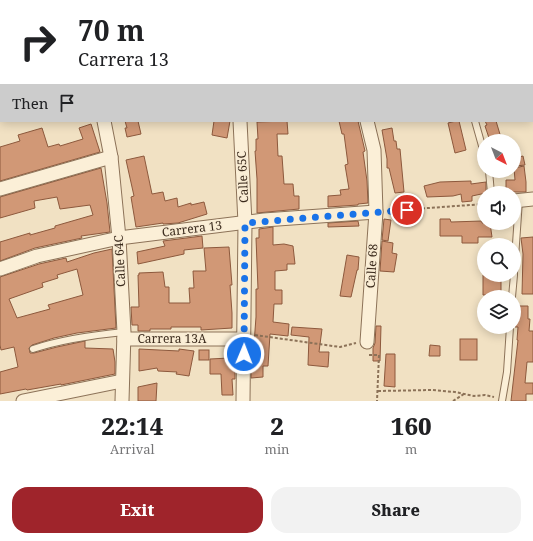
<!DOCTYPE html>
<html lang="en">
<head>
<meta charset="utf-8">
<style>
	body { margin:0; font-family:"Noto Serif",serif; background:#f2f2f2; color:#202124; height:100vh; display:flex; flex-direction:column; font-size:15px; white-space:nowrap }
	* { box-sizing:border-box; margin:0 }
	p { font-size:13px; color:#757577 }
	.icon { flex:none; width:22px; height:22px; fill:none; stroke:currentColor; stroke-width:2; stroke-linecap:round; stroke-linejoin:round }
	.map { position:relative; height:401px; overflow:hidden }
	.details { display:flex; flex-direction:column; background:#fff; flex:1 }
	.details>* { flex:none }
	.top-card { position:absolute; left:0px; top:0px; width:533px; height:122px; box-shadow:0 2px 10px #0003; background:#fff; color:#202124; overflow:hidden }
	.needle { width:26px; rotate:138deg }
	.fabs { position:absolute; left:477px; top:134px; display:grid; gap:8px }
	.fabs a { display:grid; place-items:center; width:44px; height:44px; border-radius:50%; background:#fff; box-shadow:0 2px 10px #0003; font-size:20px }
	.pin { position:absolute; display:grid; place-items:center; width:34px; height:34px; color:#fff; margin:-17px; border:2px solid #fff; border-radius:50%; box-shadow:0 1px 4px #0007 }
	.me { position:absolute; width:44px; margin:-22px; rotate:1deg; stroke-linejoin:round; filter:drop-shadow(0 0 3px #0008) }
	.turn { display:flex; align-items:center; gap:14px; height:84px; padding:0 12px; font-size:18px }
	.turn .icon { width:52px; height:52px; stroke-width:2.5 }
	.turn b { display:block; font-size:28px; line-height:34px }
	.then { display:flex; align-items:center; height:38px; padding:0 12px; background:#0003; gap:8px; font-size:15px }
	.eta { display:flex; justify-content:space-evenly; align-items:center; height:68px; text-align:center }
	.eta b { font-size:24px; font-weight:800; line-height:28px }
	.button { display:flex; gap:8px; margin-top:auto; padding:8px 12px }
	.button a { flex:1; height:46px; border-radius:16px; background:#9f242b; color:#fff; font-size:16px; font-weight:800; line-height:46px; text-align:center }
	.button a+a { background:#f2f2f2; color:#202124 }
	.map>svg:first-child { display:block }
	.building { fill:#d19876; stroke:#8d593d; fill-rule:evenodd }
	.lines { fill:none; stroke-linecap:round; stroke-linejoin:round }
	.service-casing { stroke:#8c7258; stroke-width:8 }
	.minor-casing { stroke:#8c7258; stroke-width:15 }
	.path { stroke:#8c7258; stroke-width:2; stroke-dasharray:3 2; stroke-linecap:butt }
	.service { stroke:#fbefd7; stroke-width:6 }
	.minor { stroke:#fbefd7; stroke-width:13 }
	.route { stroke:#1a73e8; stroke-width:7; stroke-dasharray:0 12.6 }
	.labels { text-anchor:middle; stroke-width:3; stroke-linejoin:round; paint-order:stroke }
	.street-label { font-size:12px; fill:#3b2b1d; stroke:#f8ebd3 }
</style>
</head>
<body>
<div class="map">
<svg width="533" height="401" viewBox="0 0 533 401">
	<rect width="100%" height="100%" fill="#f1e1c3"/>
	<g class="building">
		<path d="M125,121H138L141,134L127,137L125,128H127Z"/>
		<path d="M214,121H230L227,138L212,135Z"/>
		<path d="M287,121L288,134H277L278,156H282L284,184H293L294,196H299V209L257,213V179L255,151H256V139H258L257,122Z"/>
		<path d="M339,121H358L365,151L363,152L367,181L368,203L358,204V205L328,207V196L341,195L340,190L349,189L345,165L348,164L344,134H342Z"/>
		<path d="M456,121H459L466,150L455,153L448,123Z"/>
		<path d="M485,121H496L502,141H490L485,126L487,125Z"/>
		<path d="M91,124L100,152L0,181V147L20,141L18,135L42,128L48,147L59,144L60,146L83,139L79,128Z"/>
		<path d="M392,128L394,141H396L397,149H400L404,192L395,193L389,168H387V159L382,130Z"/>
		<path d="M144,156L152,194L163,192L165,201L177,198L178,207L191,203V205L204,202L207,214L178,223L163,224V223L136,227L131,197L134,196L126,160Z"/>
		<path d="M523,156L525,165L516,166L515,158Z"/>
		<path d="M524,166L526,182V192H506V180H515L514,168Z"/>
		<path d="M101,168L107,203L110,232L81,236L82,238L35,248L0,261V242L30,233V235L55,228V226L93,215L90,205L60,209L57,197L34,201L35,208L0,218V197Z"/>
		<path d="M471,181V184L486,182V193L472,196V201L462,202L461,194L453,196L427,197L424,186L440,182Z"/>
		<path d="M384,219L391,220L388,241L382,240Z"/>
		<path d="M440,219H450L451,222L482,221V223H490L492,237H478V243H462V236H440Z"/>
		<path d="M358,221L359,226L328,227V223Z"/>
		<path d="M273,227V245L284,244L293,246L295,264H287V270L275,271V290H282V304H274L273,322L289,324L288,336L270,334L268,366H263V377L251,378L252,344H254L256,317V289H258L256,238H259V229Z"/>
		<path d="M202,236L203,248L184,250V254L138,264L137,252L165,246L163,241Z"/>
		<path d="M533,237V294H522L523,254L521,238Z"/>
		<path d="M382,241L393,243L392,253L397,254L394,272L380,271Z"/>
		<path d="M229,247L232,285H230L232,313V328L201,330V327H171V329H150V331H138V325H132L131,307H139L138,275H139V273L163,272L165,287H169V303H190L189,288H194L193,271H206L204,248Z"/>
		<path d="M112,249L116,328L77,333L54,338L32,345L29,348L30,353H34L57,347L85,341V348L113,349L115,362V374L61,385V384L27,390L26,389L0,394V372L18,367L14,347L1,350L0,345V277L39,264L66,258L67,262L94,253ZM77,269L83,295L48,305L50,309L17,318L9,299L43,287L42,283L58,278L57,275Z"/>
		<path d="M347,255L359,257L358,270H357L351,297L340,296Z"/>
		<path d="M483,275H501V297H486V295H483Z"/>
		<path d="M518,306H528V319H530L529,331H533V362H527L525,383H533V394H526V401H511L518,340H517L518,327H515Z"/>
		<path d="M376,326H381L380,361H373V348L375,343Z"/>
		<path d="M292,327L322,329L319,352H329L328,367L308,365L309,337L291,335Z"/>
		<rect x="460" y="339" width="17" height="21"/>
		<path d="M430,345L440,346V356H429Z"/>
		<path d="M139,349L179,351V349L194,351L189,376L176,374L177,372L158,371L157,368L139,371Z"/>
		<rect x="199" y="350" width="10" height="10"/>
		<path d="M386,354H395V387L384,386Z"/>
		<path d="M229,358V360H235V379H232L233,395H222L221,374H210V359Z"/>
		<path d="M157,383L156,401H138V387Z"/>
	</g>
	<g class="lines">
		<defs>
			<g id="service">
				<path d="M530,0V1"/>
				<path d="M532,6L533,8"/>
				<path d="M475,121L484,153"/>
				<path d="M489,171L491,193"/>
				<path d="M514,273L519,200"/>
				<path d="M512,297L514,275"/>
				<path d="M33,349C63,339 93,335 124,332"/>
				<path d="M502,401L507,372L510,327"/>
			</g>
			<g id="minor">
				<path d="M80,0V1"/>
				<path d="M235,0V1"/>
				<path d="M355,0V1"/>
				<path d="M484,1L485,0"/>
				<path d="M0,80H1"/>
				<path d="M104,121L111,157L119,238L124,332L122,401"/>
				<path d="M240,121L245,223L243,401"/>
				<path d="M367,121L374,150L376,212L367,342"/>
				<path d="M0,189L111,157"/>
				<path d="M514,201L533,199"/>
				<path d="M0,269L37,256L119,238L264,220L376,212"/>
				<path d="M124,339H244"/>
				<path d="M23,401L122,381"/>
			</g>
		</defs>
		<use href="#service" class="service-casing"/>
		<use href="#minor" class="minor-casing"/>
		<g class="path">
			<path d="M387,211L484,204"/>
			<path d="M255,335L340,347L356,343"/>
			<path d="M369,355H379L377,401"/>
			<path d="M378,391L432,390L455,392L474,396L485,395L494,397"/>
			<path d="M453,401L464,394"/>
		</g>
		<use href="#service" class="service"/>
		<use href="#minor" class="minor"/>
	</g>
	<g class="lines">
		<path class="route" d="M244,354L245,223L407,210"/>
	</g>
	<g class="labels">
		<g class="street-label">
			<text transform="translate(243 177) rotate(-93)" y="4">Calle 65C</text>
			<text transform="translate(192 229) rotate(-7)" y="4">Carrera 13</text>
			<text transform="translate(120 261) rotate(-93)" y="4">Calle 64C</text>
			<text transform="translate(372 266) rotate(-86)" y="4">Calle 68</text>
			<text x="172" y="343">Carrera 13A</text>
		</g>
	</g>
</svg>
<div class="fabs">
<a><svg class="needle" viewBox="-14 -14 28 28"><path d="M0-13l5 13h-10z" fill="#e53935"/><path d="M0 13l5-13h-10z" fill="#757577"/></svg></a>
<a><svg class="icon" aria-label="sound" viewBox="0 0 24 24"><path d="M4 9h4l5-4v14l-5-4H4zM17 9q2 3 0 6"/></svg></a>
<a><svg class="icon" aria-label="search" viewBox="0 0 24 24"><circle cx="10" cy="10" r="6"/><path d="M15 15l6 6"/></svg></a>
<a><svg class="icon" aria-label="layers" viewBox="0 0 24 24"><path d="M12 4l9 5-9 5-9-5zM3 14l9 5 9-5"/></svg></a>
</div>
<div class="pin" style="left:407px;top:210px;background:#d93025"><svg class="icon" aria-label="arrive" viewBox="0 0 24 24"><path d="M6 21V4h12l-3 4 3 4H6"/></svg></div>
<svg class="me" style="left:244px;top:354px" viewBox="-20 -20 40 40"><circle r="17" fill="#1a73e8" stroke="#fff" stroke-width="3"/><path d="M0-11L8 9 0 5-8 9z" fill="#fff"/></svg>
<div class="top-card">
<div class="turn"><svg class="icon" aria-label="right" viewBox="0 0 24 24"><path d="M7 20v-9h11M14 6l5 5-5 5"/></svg><div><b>70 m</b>Carrera 13</div></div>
<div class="then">Then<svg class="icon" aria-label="arrive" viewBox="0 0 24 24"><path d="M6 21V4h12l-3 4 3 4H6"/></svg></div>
</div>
</div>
<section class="details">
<div class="eta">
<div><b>22:14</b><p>Arrival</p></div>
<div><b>2</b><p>min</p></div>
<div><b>160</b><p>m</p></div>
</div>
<div class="button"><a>Exit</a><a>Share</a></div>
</section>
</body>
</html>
